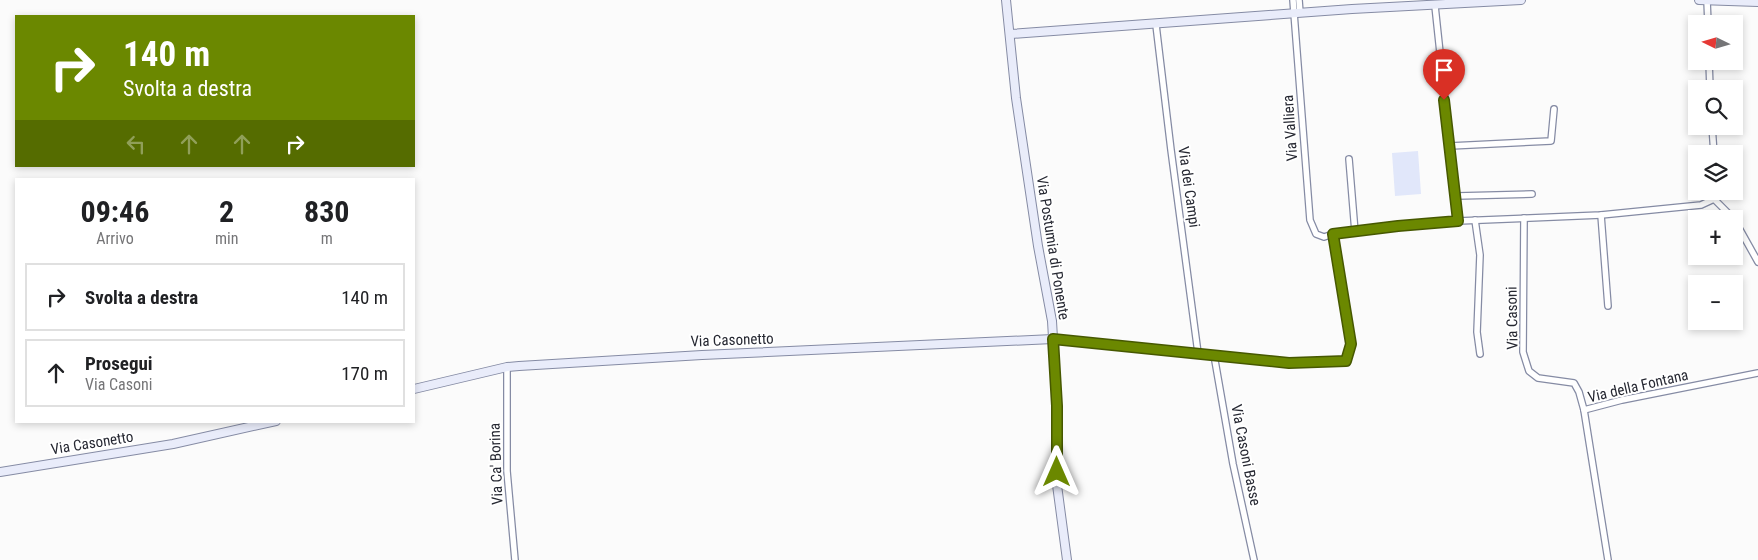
<!DOCTYPE html>
<html lang="it">
<head>
<meta charset="utf-8">
<style>
	body { margin:0; font-family:"Roboto Condensed",sans-serif; background:#f2f2f2; color:#202124; height:100vh; display:flex; flex-direction:column; font-size:19px; white-space:nowrap }
	* { box-sizing:border-box; margin:0 }
	p { font-size:16px; color:#757577 }
	.icon { flex:none; width:28px; height:28px; fill:none; stroke:currentColor; stroke-width:2; stroke-linecap:round; stroke-linejoin:round }
	.map { position:relative; flex:1; overflow:hidden }
	.panel { position:absolute; left:15px; top:178px; width:400px; height:245px; display:flex; flex-direction:column; background:#fff; border-radius:0px; box-shadow:0 2px 8px #0003 }
	.panel>* { flex:none }
	.top-card { position:absolute; left:15px; top:15px; width:400px; height:152px; border-radius:0px; box-shadow:0 2px 8px #0003; background:#6b8800; color:#fff; overflow:hidden }
	.needle { width:32px; rotate:275deg }
	.buttons { position:absolute; left:1688px; top:15px; display:grid; gap:10px }
	.buttons a { display:grid; place-items:center; width:55px; height:55px; border-radius:0px; background:#fff; box-shadow:0 2px 8px #0003; font-size:25px }
	.pin { position:absolute; display:grid; place-items:center; width:42px; height:42px; color:#fff; margin:-51px -21px; border-radius:50% 50% 50% 0; rotate:-45deg; box-shadow:0 0 5px #0007 }
	.pin .icon { rotate:45deg }
	.me { position:absolute; width:55px; margin:-28px; rotate:0deg; stroke-linejoin:round; filter:drop-shadow(0 0 4px #0008) }
	.turn { display:flex; align-items:center; gap:18px; height:105px; padding:0 25px; font-size:22px }
	.turn .icon { width:65px; height:65px; stroke-width:2.5 }
	.turn b { display:block; font-size:35px; line-height:42px }
	.lanes { display:flex; align-items:center; height:48px; padding:0 25px; background:#0003; justify-content:center; gap:25px; direction:ltr }
	.lanes .off { opacity:.35 }
	.eta { display:flex; justify-content:space-evenly; align-items:center; height:85px; text-align:center }
	.eta b { font-size:30px; font-weight:700; line-height:35px }
	ul { padding:0; list-style:none }
	li { display:flex; align-items:center; gap:15px; height:68px; margin:0 10px 8px; padding:0 15px; border:2px solid #e0e0e0; border-radius:0px }
	li div { flex:1 }
	li b { display:block; font-size:19px }
	li em { font-style:normal }
	.map>svg:first-child { display:block }
	.green { fill:#e1e7fa }
	.lines { fill:none; stroke-linecap:round; stroke-linejoin:round }
	.street-casing { stroke:#858ba4; stroke-width:8 }
	.secondary-casing { stroke:#858ba4; stroke-width:10 }
	.street { stroke:#fff; stroke-width:5.5 }
	.secondary { stroke:#e9ecfa; stroke-width:8 }
	.route-casing { stroke:#465800; stroke-width:12 }
	.route { stroke:#6b8800; stroke-width:9 }
	.labels { text-anchor:middle; stroke-width:4; stroke-linejoin:round; paint-order:stroke }
	.street-label { font-size:15px; fill:#262832; stroke:#fff }
</style>
</head>
<body>
<div class="map">
<svg width="1758" height="560" viewBox="0 0 1758 560">
	<rect width="100%" height="100%" fill="#fbfbfb"/>
	<path class="green" d="M1418,151L1421,194L1395,196L1392,153Z"/>
	<g class="lines">
		<defs>
			<g id="street">
				<path d="M1293,0L1310,220L1316,234L1324,237L1333,234"/>
				<path d="M1299,0L1300,13"/>
				<path d="M1707,0L1708,24"/>
				<path d="M1435,6L1458,221"/>
				<path d="M1156,25L1171,150L1198,353"/>
				<path d="M1709,61L1710,89"/>
				<path d="M1712,126L1714,154"/>
				<path d="M1450,146L1551,141L1554,109"/>
				<path d="M1349,159L1355,232"/>
				<path d="M1457,196L1532,194"/>
				<path d="M1714,199L1734,219"/>
				<path d="M1601,215L1608,306"/>
				<path d="M1524,218L1523,352L1529,371L1538,378L1574,383L1579,392L1584,410L1608,560"/>
				<path d="M1734,219L1758,262"/>
				<path d="M1475,220L1480,255L1477,332L1480,354"/>
				<path d="M1053,339L1289,363L1346,361L1351,344L1333,234L1398,226L1458,221L1601,215L1701,205L1714,199L1716,191"/>
				<path d="M1214,355L1233,464L1254,560"/>
				<path d="M507,367V471L515,560"/>
				<path d="M1584,410L1622,400L1758,373"/>
			</g>
			<g id="secondary">
				<path d="M1006,0L1016,98L1038,246L1052,321L1057,406V485L1067,560"/>
				<path d="M1699,0L1758,2"/>
				<path d="M1011,34L1352,9L1521,0"/>
				<path d="M414,389L507,367L519,366L702,355L1053,339"/>
				<path d="M0,472L173,444L276,421"/>
			</g>
		</defs>
		<use href="#street" class="street-casing"/>
		<use href="#secondary" class="secondary-casing"/>
		<use href="#street" class="street"/>
		<use href="#secondary" class="secondary"/>
	</g>
	<g class="lines">
		<defs>
			<path id="route" d="M1057,472V406L1053,339L1289,363L1346,361L1351,344L1333,234L1398,226L1458,221L1444,100"/>
		</defs>
		<use href="#route" class="route-casing"/>
		<use href="#route" class="route"/>
	</g>
	<g class="labels">
		<g class="street-label">
			<text transform="translate(1290 128) rotate(-94)" y="5">Via Valliera</text>
			<text transform="translate(1189 187) rotate(82)" y="5">Via dei Campi</text>
			<text transform="translate(1053 248) rotate(81)" y="5">Via Postumia di Ponente</text>
			<text transform="translate(1512 318) rotate(-91)" y="5">Via Casoni</text>
			<text transform="translate(732 340) rotate(-2)" y="5">Via Casonetto</text>
			<text transform="translate(1638 386) rotate(-13)" y="5">Via della Fontana</text>
			<text transform="translate(92 443) rotate(-9)" y="5">Via Casonetto</text>
			<text transform="translate(1246 455) rotate(79)" y="5">Via Casoni Basse</text>
			<text transform="translate(496 464) rotate(-92)" y="5">Via Ca' Borina</text>
		</g>
	</g>
</svg>
<div class="buttons">
<a><svg class="needle" viewBox="-14 -14 28 28"><path d="M0-13l5 13h-10z" fill="#e53935"/><path d="M0 13l5-13h-10z" fill="#757577"/></svg></a>
<a><svg class="icon" aria-label="search" viewBox="0 0 24 24"><circle cx="10" cy="10" r="6"/><path d="M15 15l6 6"/></svg></a>
<a><svg class="icon" aria-label="layers" viewBox="0 0 24 24"><path d="M12 4l9 5-9 5-9-5zM3 14l9 5 9-5"/></svg></a>
<a>+</a>
<a>−</a>
</div>
<div class="pin" style="left:1444px;top:100px;background:#d93025"><svg class="icon" aria-label="arrive" viewBox="0 0 24 24"><path d="M6 21V4h12l-3 4 3 4H6"/></svg></div>
<svg class="me" style="left:1057px;top:472px" viewBox="-20 -20 40 40"><path d="M0-17L14 15 0 8-14 15z" fill="#6b8800" stroke="#fff" stroke-width="4"/></svg>
<div class="top-card">
<div class="turn"><svg class="icon" aria-label="right" viewBox="0 0 24 24"><path d="M7 20v-9h11M14 6l5 5-5 5"/></svg><div><b>140 m</b>Svolta a destra</div></div>
<div class="lanes"><svg class="icon off" aria-label="left" viewBox="0 0 24 24"><path d="M17 20v-9H6M10 6l-5 5 5 5"/></svg><svg class="icon off" aria-label="ahead" viewBox="0 0 24 24"><path d="M12 20V5M6 11l6-6 6 6"/></svg><svg class="icon off" aria-label="ahead" viewBox="0 0 24 24"><path d="M12 20V5M6 11l6-6 6 6"/></svg><svg class="icon" aria-label="right" viewBox="0 0 24 24"><path d="M7 20v-9h11M14 6l5 5-5 5"/></svg></div>
</div>
<section class="panel">
<div class="eta">
<div><b>09:46</b><p>Arrivo</p></div>
<div><b>2</b><p>min</p></div>
<div><b>830</b><p>m</p></div>
</div>
<ul>
<li><svg class="icon" aria-label="right" viewBox="0 0 24 24"><path d="M7 20v-9h11M14 6l5 5-5 5"/></svg><div><b>Svolta a destra</b></div><em>140 m</em></li>
<li><svg class="icon" aria-label="ahead" viewBox="0 0 24 24"><path d="M12 20V5M6 11l6-6 6 6"/></svg><div><b>Prosegui</b><p>Via Casoni</p></div><em>170 m</em></li>
</ul>
</section>
</div>
</body>
</html>
